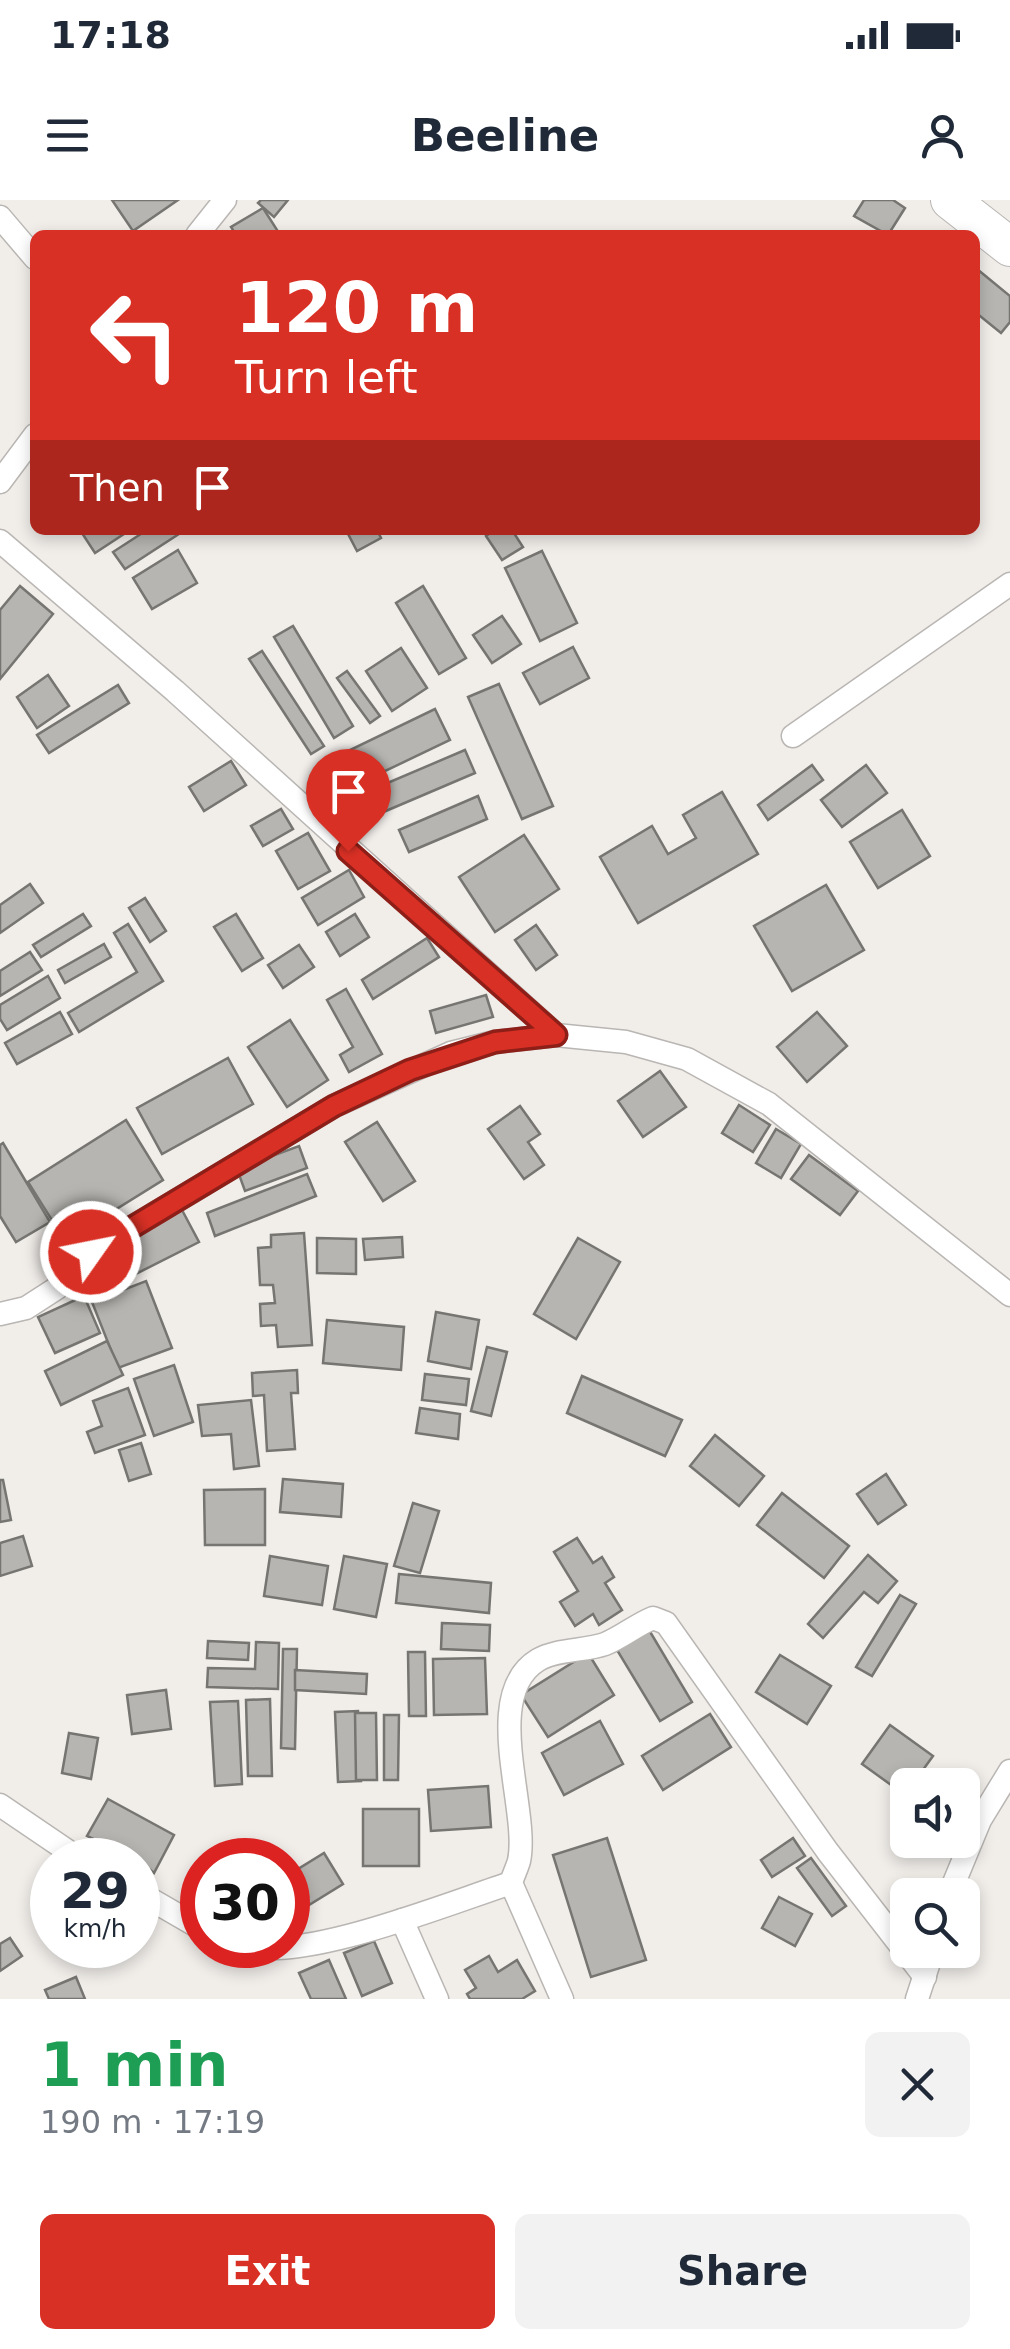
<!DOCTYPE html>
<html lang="en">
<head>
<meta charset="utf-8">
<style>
	body { margin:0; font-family:"DejaVu Sans",sans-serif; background:#f2f2f3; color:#1f2937; height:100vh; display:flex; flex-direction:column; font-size:38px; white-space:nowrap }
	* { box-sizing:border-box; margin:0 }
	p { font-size:32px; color:#747a83 }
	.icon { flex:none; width:55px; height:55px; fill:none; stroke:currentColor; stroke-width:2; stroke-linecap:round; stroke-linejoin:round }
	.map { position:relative; height:1799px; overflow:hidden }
	.drawer { display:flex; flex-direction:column; background:#fff; flex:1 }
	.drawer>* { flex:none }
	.guide { position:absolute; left:30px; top:30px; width:950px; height:305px; border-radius:15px; box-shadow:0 5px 15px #0003; background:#d93025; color:#fff; overflow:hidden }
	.tools { position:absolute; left:890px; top:1568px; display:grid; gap:20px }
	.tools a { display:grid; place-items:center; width:90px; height:90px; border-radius:15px; background:#fff; box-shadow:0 5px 15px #0003; font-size:50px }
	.speed { position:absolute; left:30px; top:1638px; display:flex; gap:20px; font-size:50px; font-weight:700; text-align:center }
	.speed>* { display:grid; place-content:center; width:130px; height:130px; border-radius:50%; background:#fff; box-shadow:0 5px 15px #0003; line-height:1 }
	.speed small { font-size:25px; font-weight:400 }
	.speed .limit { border:15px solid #d22; background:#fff; color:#111 }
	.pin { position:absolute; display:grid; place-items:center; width:85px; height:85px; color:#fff; margin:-102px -42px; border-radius:50% 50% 50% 0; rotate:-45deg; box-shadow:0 0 10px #0007 }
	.pin .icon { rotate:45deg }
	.me { position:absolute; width:110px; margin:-55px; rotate:57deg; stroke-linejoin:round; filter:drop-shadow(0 0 8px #0008) }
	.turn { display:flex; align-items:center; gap:35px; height:210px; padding:0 40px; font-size:45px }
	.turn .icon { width:130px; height:130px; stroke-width:2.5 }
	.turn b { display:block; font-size:70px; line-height:85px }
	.then { display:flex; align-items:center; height:95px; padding:0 40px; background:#0003; gap:20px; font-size:38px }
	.round { display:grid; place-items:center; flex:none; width:105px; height:105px; border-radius:15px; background:#f2f2f3 }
	.headline { display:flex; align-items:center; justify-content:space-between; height:170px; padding:0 40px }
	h1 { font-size:60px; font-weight:800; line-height:75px; color:#1e9e55 }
	.button { display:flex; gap:20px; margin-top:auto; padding:20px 40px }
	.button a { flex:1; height:115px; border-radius:15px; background:#d93025; color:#fff; font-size:40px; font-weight:800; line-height:115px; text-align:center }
	.button a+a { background:#f2f2f3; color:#1f2937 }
	.status { display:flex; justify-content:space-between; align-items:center; height:70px; padding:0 50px; background:#fff; direction:ltr }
	.status svg { height:28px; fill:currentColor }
	header { display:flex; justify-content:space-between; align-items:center; height:130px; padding:0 40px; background:#fff; font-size:45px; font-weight:800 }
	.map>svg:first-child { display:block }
	.building { fill:#b6b5b1; stroke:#767571; stroke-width:2.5 }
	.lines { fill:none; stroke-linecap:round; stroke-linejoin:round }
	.street-casing { stroke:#b9b6b3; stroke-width:25 }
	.primary-casing { stroke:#b9b6b3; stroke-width:40 }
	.street { stroke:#fff; stroke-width:22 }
	.primary { stroke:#fff; stroke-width:38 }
	.route-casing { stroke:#8d1f18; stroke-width:25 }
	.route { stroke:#d93025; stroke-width:18 }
</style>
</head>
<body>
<div class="status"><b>17:18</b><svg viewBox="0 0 49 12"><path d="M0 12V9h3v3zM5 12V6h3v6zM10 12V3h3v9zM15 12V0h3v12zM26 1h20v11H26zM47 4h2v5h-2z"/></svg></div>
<header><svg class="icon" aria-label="menu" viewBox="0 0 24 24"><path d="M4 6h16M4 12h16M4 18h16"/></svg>Beeline<svg class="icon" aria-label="person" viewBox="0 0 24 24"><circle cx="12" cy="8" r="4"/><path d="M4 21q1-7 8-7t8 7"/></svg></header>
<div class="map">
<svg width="1010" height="1799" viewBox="0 0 1010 1799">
	<rect width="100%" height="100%" fill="#f1eeea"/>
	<g class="building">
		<path d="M112,0H178L133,31Z"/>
		<path d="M261,0H288L274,17L258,3Z"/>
		<path d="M864,0H893L905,8L888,35L854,16Z"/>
		<path d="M263,8L279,33L236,35L231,27Z"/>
		<path d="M977,69L1010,96V122L1001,133L975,112Z"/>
		<path d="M80,330H130L95,353Z"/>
		<path d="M147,330H185L125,369L113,352Z"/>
		<path d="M346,330H377L381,338L357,351Z"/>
		<path d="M494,330H512L523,347L502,360L486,336Z"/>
		<path d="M178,350L197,383L152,409L133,378Z"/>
		<path d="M542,351L577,423L540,441L505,368Z"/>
		<path d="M20,386L53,414L0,479V410Z"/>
		<path d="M423,386L466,458L439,474L396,403Z"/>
		<path d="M502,416L521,444L492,463L473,435Z"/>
		<path d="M293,426L353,526L334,538L274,437Z"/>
		<path d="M573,447L589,478L540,504L523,473Z"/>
		<path d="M401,448L427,488L392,511L366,471Z"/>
		<path d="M262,451L324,546L311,554L249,459Z"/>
		<path d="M347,471L380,516L370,523L337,478Z"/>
		<path d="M48,475L69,506L37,528L17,497Z"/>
		<path d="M499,484L553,606L522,619L468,497Z"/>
		<path d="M118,485L129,503L49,553L37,535Z"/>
		<path d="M435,509L450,540L339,593L325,562Z"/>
		<path d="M465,550L475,573L367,619L357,596Z"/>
		<path d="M231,561L246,585L204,611L189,587Z"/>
		<path d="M812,565L823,580L768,620L758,605Z"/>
		<path d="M866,565L887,593L842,627L821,600Z"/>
		<path d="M722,592L758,654L638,723L600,657L652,626L668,654L696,638L683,615Z"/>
		<path d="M478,596L487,619L409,652L399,630Z"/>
		<path d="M281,609L293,629L263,646L251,626Z"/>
		<path d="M902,610L930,656L878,688L850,642Z"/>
		<path d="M308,633L330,671L298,689L276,651Z"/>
		<path d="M524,635L559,689L495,732L459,677Z"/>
		<path d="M349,670L364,697L318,725L302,698Z"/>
		<path d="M30,684L43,703L0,733V705Z"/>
		<path d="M826,685L864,750L792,791L754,726Z"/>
		<path d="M145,698L166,731L150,742L129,708Z"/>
		<path d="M83,714L91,726L41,757L33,745Z"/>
		<path d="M236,714L263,758L242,771L214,727Z"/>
		<path d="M355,714L369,737L340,756L326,732Z"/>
		<path d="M128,724L163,781L79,832L68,813L137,772L114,733Z"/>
		<path d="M536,725L557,755L536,770L515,740Z"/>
		<path d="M427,738L439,757L373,799L362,780Z"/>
		<path d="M104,744L111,757L65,783L58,770Z"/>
		<path d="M299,745L314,767L283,788L268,765Z"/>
		<path d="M30,752L42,770L0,796V771Z"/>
		<path d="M48,776L60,798L7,830L0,819V805Z"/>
		<path d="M346,789L382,854L349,872L340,855L353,847L327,800Z"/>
		<path d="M486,795L493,817L436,833L430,811Z"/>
		<path d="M60,812L72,834L17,864L5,843Z"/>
		<path d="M817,812L847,846L807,882L777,847Z"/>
		<path d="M290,820L328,880L287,907L248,847Z"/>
		<path d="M228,858L253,904L162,954L137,908Z"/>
		<path d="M660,871L686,907L643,937L618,901Z"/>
		<path d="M739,905L770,925L753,952L722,933Z"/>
		<path d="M520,906L540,934L528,942L544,965L524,979L488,929Z"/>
		<path d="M126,920L163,980L65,1041L28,982Z"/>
		<path d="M377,922L415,981L383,1001L345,942Z"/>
		<path d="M776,929L801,944L781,978L756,963Z"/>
		<path d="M3,943L50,1022L16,1042L0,1016V945Z"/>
		<path d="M299,946L307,968L245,991L237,969Z"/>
		<path d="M809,955L858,991L840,1015L791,979Z"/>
		<path d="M307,974L316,996L215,1036L207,1013Z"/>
		<path d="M182,1010L199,1042L116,1084L100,1052Z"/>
		<path d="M304,1033L312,1145L278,1147L276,1125L261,1126L260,1104L275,1103L273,1085H260L258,1048L271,1047V1035Z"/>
		<path d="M402,1037L403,1057L365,1060L363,1039Z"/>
		<path d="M317,1038L356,1039V1074L317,1073Z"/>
		<path d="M578,1038L620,1062L576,1139L534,1114Z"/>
		<path d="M146,1081L172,1148L118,1168L92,1102Z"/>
		<path d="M84,1096L100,1133L55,1153L38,1117Z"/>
		<path d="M436,1112L479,1120L471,1169L428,1161Z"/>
		<path d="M327,1120L404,1127L401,1170L323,1163Z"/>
		<path d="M107,1141L123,1175L61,1205L45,1171Z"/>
		<path d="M487,1147L507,1152L491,1216L471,1211Z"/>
		<path d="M174,1165L193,1222L154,1236L134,1179Z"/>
		<path d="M297,1170L298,1193H291L295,1249L267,1251L264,1195L253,1196L252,1173Z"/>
		<path d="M425,1174L469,1179L466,1205L422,1200Z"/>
		<path d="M582,1176L682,1220L665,1256L567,1213Z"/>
		<path d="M128,1188L145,1235L95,1253L87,1232L102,1226L93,1201Z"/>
		<path d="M251,1200L259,1266L234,1269L231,1234L202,1236L198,1205Z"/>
		<path d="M420,1208L460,1214L458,1239L416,1233Z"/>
		<path d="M715,1235L764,1276L739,1306L690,1266Z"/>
		<path d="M141,1243L151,1274L129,1281L119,1250Z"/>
		<path d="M886,1274L906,1305L878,1324L857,1294Z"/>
		<path d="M283,1279L343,1284L341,1317L280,1312Z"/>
		<path d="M0,1280H3L11,1320L0,1322Z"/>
		<path d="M265,1289V1345H205L204,1290Z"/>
		<path d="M782,1293L849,1346L824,1378L757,1325Z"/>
		<path d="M413,1303L439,1311L420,1373L394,1366Z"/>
		<path d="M23,1336L32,1366L0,1376V1343Z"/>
		<path d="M577,1338L593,1363L602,1357L614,1377L605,1383L622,1410L599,1425L593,1414L575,1426L560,1402L578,1391L554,1352Z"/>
		<path d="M868,1355L897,1381L878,1403L864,1392L823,1438L808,1424Z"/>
		<path d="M270,1356L328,1366L322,1405L264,1396Z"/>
		<path d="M344,1356L387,1364L376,1417L334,1409Z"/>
		<path d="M399,1374L491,1383L489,1413L396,1403Z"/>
		<path d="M900,1395L916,1404L872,1476L856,1467Z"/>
		<path d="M442,1423L490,1425L489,1451L441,1449Z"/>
		<path d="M649,1430L692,1502L660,1521L617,1450Z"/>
		<path d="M208,1441L249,1443L248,1460L207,1458Z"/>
		<path d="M256,1442L279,1443L278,1489L207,1487L208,1468L255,1469Z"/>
		<path d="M283,1449H297L295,1549L281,1548Z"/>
		<path d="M408,1452H425L426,1516H409Z"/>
		<path d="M588,1453L614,1495L548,1537L521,1495Z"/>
		<path d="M780,1455L831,1486L807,1524L756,1492Z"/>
		<path d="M485,1458L487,1514L434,1515L433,1459Z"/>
		<path d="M295,1470L367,1474L366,1494L295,1490Z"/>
		<path d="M166,1490L171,1529L132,1534L127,1495Z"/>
		<path d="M270,1499L272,1576H248L246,1500Z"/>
		<path d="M238,1501L242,1584L215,1586L210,1502Z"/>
		<path d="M358,1511L361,1581L338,1582L335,1512Z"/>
		<path d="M355,1513H376L377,1580H356Z"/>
		<path d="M710,1514L731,1547L663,1590L642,1556Z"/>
		<path d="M384,1515H399L398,1580H384Z"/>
		<path d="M600,1521L623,1564L564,1595L542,1553Z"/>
		<path d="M890,1525L933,1556L912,1585H908L905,1595L862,1564Z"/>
		<path d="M69,1533L98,1538L91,1579L62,1573Z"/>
		<path d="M488,1586L491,1627L431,1631L428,1590Z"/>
		<path d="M108,1599L174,1635L154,1673L138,1660L87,1636Z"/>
		<rect x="363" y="1609" width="56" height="57"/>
		<path d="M607,1638L646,1760L591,1777L553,1655Z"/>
		<path d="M793,1638L805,1656L772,1677L761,1660Z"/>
		<path d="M324,1653L343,1684L309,1705L290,1674Z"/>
		<path d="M811,1658L846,1706L832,1716L797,1668Z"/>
		<path d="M779,1697L812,1714L795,1746L762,1728Z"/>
		<path d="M10,1738L22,1756L0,1771V1744Z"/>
		<path d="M374,1741L392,1783L362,1796L344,1753Z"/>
		<path d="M489,1756L498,1772L517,1760L535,1791L522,1799H470L467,1794L476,1788L465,1770Z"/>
		<path d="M329,1760L346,1799H311L299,1773Z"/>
		<path d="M76,1777L85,1799H49L45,1790Z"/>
	</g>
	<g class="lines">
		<defs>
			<g id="street">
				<path d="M0,17L35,58"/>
				<path d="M197,35L225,0"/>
				<path d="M0,282L35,235"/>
				<path d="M0,341L175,491L556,835"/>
				<path d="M793,536L1010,384"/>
				<path d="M0,1114L26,1108L57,1088L91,1052L334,906L451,853L495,842L556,835L626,842L687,859L769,904L1010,1095"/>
				<path d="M0,1605L81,1660"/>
				<path d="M138,1692L202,1729"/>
				<path d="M949,1695L980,1620L1010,1571"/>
				<path d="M402,1720L437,1799"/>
				<path d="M244,1745C302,1763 449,1703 511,1683"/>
				<path d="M562,1799L511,1683C513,1676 517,1668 519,1661C530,1610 480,1495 538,1460C556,1449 585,1451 605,1444C622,1437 636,1425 653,1418L666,1423L828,1652L925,1777"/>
				<path d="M917,1799L933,1750"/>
			</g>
			<path id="primary" d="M950,0L1010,47"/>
		</defs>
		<use href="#street" class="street-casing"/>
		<use href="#primary" class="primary-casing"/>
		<use href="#street" class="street"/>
		<use href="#primary" class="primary"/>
	</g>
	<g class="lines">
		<defs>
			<path id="route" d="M91,1052L334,906L410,870L495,842L556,835L348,651"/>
		</defs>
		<use href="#route" class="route-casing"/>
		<use href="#route" class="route"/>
	</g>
</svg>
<div class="tools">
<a><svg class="icon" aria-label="sound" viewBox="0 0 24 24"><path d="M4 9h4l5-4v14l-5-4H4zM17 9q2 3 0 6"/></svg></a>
<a><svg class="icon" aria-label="search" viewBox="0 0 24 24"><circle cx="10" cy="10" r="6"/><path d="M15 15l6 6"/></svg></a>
</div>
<div class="speed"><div>29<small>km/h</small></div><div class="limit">30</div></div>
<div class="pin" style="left:348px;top:651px;background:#d93025"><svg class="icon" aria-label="arrive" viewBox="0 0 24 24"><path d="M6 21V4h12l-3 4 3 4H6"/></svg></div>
<svg class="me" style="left:91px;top:1052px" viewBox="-20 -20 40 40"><circle r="17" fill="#d93025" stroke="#fff" stroke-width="3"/><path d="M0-11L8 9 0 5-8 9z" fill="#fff"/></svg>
<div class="guide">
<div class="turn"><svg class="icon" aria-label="left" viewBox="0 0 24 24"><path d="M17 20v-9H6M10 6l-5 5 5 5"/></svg><div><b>120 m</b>Turn left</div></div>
<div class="then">Then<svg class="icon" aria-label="arrive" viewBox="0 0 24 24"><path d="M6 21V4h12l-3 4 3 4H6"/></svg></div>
</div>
</div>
<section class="drawer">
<div class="headline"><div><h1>1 min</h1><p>190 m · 17:19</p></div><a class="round"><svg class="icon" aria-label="close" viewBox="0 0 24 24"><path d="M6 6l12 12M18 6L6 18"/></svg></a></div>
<div class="button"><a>Exit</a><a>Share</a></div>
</section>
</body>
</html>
